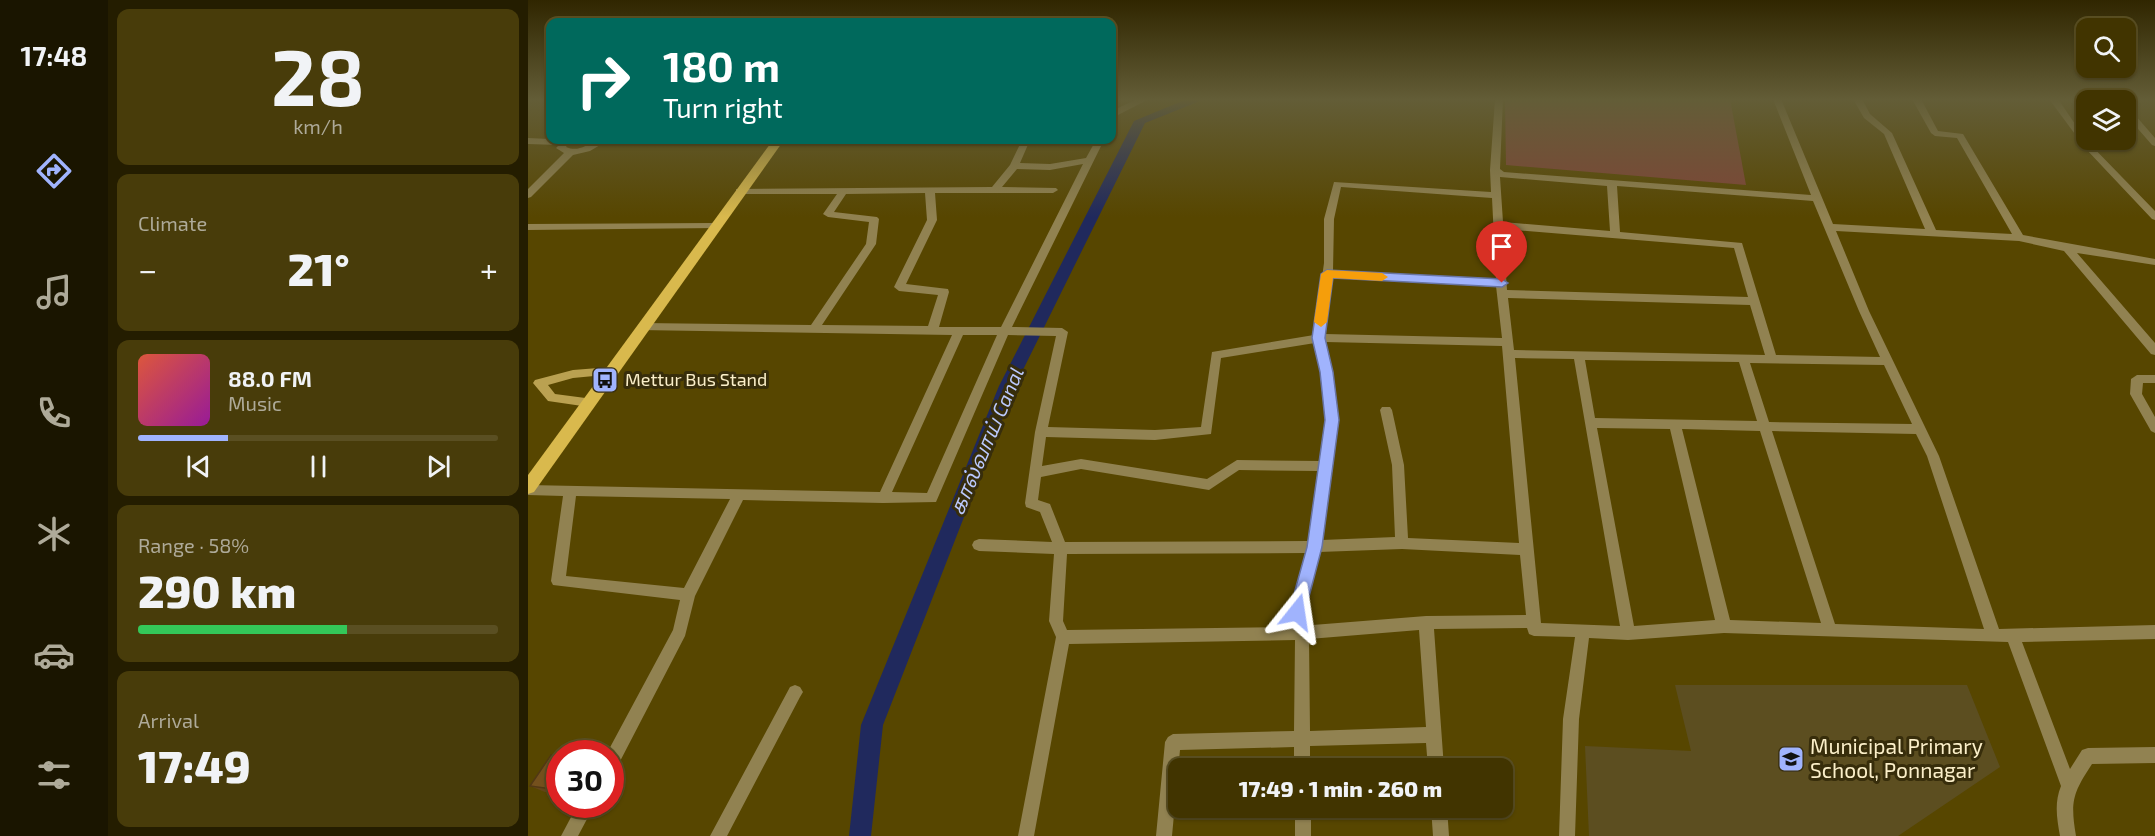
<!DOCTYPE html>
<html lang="en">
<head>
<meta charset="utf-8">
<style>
	body { margin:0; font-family:"Exo 2","Noto Sans Tamil",sans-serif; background:#483c0a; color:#f1f3f6; height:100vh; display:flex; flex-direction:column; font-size:22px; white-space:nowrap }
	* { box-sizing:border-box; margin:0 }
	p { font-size:20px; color:#aeaa99 }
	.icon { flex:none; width:33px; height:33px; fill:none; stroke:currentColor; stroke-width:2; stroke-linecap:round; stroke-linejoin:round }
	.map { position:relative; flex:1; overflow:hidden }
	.sheet { display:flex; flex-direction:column; gap:9px; padding:9px; background:#241d00; width:420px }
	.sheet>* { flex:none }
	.banner { position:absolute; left:18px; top:18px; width:570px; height:126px; border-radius:12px; box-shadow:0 2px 4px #0004,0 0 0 2px #5a4f22; background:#00695c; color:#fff; overflow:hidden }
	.fabs { position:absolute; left:1548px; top:18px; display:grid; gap:12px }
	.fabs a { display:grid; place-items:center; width:60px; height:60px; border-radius:12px; background:#413400; box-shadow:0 2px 4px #0004,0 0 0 2px #5a4f22; font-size:30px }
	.speed { position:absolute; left:18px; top:740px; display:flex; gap:12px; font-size:30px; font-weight:700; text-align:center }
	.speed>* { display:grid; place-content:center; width:78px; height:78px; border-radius:50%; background:#413400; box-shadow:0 2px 4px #0004,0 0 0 2px #5a4f22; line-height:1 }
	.speed .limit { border:9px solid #d22; background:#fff; color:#111 }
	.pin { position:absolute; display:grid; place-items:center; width:51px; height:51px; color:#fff; margin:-62px -26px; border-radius:50% 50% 50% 0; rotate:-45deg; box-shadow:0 0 6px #0007 }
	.pin .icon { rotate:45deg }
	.me { position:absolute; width:66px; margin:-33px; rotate:15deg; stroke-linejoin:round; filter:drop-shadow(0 0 4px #0008) }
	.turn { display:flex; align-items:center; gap:21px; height:126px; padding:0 18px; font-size:27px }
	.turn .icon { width:78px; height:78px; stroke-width:2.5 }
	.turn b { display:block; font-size:42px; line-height:51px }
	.big { font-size:45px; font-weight:800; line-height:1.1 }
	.sheet .tile { flex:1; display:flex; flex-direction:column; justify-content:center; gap:9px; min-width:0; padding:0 21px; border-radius:12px; background:#483c0a }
	.sheet .dial { align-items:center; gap:0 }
	.dial b { font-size:78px; line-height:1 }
	.song { display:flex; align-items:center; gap:18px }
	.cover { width:72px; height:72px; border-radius:9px; background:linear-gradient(135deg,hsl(10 70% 55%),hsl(300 70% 35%)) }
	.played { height:6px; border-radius:3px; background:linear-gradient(90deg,#a0b3fd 25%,#5a4f22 25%) }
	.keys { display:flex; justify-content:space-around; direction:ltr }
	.heat { display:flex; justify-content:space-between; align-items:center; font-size:33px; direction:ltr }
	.charge { height:9px; border-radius:4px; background:linear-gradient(90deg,#34c759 58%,#5a4f22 0) }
	.trip { position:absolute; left:640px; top:758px; width:345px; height:60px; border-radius:12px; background:#413400; box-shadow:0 2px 4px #0004,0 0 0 2px #5a4f22; font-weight:800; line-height:60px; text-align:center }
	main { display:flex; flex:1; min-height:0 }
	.tab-bar { display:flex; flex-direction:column; width:108px; justify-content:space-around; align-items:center; background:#1a1500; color:#aeaa99 }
	.tab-bar .icon { width:42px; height:42px }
	.tab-bar .on { color:#a0b3fd }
	.tab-bar b { font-size:27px; color:#f1f3f6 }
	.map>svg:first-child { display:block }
	.built { fill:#5c4e20 }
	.green { fill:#7f4437 }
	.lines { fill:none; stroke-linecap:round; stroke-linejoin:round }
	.canal { fill:#20295d; fill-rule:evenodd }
	.street { fill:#918251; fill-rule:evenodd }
	.secondary { fill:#baa151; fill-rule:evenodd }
	.primary { fill:#d9b94d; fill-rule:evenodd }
	.wall { fill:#644519 }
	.building { fill:#74501d; stroke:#513814; stroke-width:1.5 }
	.route { fill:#a0b3fd; stroke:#6874a4; stroke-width:1.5 }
	.slow { fill:#f59e0b }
	.labels { text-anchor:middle; stroke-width:6; stroke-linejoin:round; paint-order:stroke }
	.poi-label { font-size:18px; fill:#fbefc9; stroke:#372d0b; text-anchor:start }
	.water-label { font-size:20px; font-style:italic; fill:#bbc9fd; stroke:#372d0b }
	.near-poi-label { font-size:21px; fill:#fbefc9; stroke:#372d0b; text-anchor:start }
</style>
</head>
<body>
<main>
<nav class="tab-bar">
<b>17:48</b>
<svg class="icon on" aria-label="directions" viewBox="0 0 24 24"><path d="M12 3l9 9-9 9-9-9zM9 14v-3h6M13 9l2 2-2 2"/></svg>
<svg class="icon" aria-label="music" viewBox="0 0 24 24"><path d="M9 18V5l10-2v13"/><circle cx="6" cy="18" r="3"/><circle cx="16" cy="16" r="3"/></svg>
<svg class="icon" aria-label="phone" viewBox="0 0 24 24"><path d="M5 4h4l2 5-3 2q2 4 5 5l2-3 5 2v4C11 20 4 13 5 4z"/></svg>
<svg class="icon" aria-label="climate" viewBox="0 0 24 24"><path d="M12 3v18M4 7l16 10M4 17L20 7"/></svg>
<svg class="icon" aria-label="car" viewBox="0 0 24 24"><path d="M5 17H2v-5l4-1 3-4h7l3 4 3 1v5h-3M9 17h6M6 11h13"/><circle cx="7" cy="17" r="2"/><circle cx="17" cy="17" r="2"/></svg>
<svg class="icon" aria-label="filters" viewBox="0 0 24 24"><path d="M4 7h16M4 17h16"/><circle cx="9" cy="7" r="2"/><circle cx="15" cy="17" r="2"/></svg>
</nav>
<section class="sheet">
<div class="tile dial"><b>28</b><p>km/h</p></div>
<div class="tile"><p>Climate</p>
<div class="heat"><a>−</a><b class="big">21°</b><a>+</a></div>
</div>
<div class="tile">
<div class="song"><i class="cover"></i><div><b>88.0 FM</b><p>Music</p></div></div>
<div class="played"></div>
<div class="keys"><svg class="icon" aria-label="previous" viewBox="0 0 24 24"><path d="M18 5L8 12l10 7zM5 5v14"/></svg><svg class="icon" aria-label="pause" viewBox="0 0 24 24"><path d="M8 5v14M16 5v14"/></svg><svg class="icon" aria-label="next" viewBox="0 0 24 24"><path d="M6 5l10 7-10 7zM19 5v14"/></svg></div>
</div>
<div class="tile"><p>Range · 58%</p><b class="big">290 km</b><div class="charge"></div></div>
<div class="tile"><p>Arrival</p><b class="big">17:49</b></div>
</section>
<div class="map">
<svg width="1627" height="836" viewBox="0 0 1627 836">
	<rect width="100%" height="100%" fill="#574600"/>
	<!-- built -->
	<path class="built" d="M 1147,685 L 1439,685 L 1472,767 L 1370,836 L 1061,836 L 1057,746 L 1163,751 Z"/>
	<!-- green -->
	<path class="green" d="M 977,99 L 1202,99 L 1218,185 L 978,165 Z"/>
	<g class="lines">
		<!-- canal -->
		<path class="canal" d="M 659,99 L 677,99 L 617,123 L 487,386 L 355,725 L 343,836 L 321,836 L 333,725 L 471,386 L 606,121 Z"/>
		<!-- street -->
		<path class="street" d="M 609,99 L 621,99 L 590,115 L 587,120 L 584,120 L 584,111 Z
			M 967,99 L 975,99 L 972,169 L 976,172 L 1283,195 L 1245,99 L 1253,99 L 1305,224 L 1397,229 L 1356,134 L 1336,118 L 1325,99 L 1334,99 L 1342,114 L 1364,133 L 1408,230 L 1484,234 L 1429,138 L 1407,136 L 1403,133 L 1384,99 L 1393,99 L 1410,131 L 1435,134 L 1495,235 L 1627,259 L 1627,265 L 1549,253 L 1627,343 L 1627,355 L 1623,354 L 1536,251 L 1491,241 L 1308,231 L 1341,311 L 1411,456 L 1471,629 L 1627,625 L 1627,639 L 1494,642 L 1542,769 L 1554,750 L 1560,748 L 1627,747 L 1627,763 L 1564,764 C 1545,793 1542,801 1548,836 L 1532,836 C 1529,819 1526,803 1533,786 L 1480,642 L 1196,633 L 1100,640 L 1061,638 L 1051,719 L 1047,836 L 1031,836 L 1035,719 L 1047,637 L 1006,636 L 1001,634 L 999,628 L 906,629 L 916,768 L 900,768 L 898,743 L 782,746 L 782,768 L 766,768 L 766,747 L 652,750 L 644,836 L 628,836 L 637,742 L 640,737 L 645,734 L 766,731 L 767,640 L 541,644 L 506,836 L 490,836 L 528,637 L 521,621 L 526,554 L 451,551 L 446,549 L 444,545 L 446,541 L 451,539 L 524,542 L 512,512 L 498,507 L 497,503 L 507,432 L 528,336 L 480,335 L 408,502 L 355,503 L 215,500 L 167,596 L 157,636 L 88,769 L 82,771 L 82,753 L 79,753 L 145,630 L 152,600 L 25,585 L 23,581 L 35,496 L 0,495 L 0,485 L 352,492 L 424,335 L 111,330 L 109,327 L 111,324 L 115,323 L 283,325 L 338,244 L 341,222 L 300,217 L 295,214 L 309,194 L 211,194 L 208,193 L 208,189 L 464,187 L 482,165 L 494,140 L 502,140 L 492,163 L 522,164 L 558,158 L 568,140 L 576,140 L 484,327 L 534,328 L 540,332 L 520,427 L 627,430 L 673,427 L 684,352 L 786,335 L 796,263 L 796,219 L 806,182 L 963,192 L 962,170 ZM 555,164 L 473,327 L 411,327 L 421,292 L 420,289 L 378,284 L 409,220 L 407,193 L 525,193 L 530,190 L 528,188 L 474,187 L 489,169 L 522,170 ZM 972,177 L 1079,186 L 1082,231 L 975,222 ZM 1089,186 L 1285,201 L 1331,311 L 1352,357 L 1248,355 L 1214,243 L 1092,232 ZM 813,187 L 964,198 L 968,279 L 805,271 L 806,219 ZM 397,193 L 399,220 L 366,287 L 371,291 L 410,295 L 400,326 L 294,325 L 348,244 L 351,219 L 349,217 L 306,212 L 318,194 ZM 975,229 L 1206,248 L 1220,297 L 979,290 ZM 804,278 L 968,286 L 974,338 L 797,334 ZM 980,298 L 1222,305 L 1237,355 L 986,350 ZM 435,335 L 469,335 L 399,493 L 364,492 ZM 798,342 L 974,346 L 991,543 L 880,538 L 876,465 L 864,410 L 862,407 L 854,407 L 852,410 L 864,465 L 867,537 L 794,540 L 810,420 L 805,372 ZM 787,343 L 793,372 L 798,420 L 792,461 L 709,460 L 679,479 L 553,459 L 514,466 L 518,437 L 627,440 L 683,434 L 693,358 ZM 987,358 L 1046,359 L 1092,626 L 1013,623 ZM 1057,360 L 1211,362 L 1229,421 L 1067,418 ZM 1222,363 L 1356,365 L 1384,424 L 1241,422 ZM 1069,428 L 1142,429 L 1187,620 L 1106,626 ZM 1154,429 L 1232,431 L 1293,623 L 1202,620 ZM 1244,431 L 1388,434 L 1399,456 L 1456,629 L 1307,624 ZM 553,469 L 681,490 L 711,470 L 790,471 L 780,541 L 537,542 L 522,504 L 510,500 L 513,477 ZM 48,496 L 202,499 L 156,588 L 38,576 ZM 874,549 L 992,555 L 998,615 L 898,616 L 772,626 L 791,552 ZM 778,553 L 758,627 L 539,630 L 535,621 L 539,554 ZM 891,630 L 898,727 L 782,731 L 781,639 Z
			M 1521,99 L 1530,99 L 1558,140 L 1627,211 L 1627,220 L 1624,219 L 1558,149 Z
			M 1584,99 L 1593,99 L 1593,100 L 1585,100 Z
			M 1598,107 L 1601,108 L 1627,138 L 1627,146 L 1624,145 L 1598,115 Z
			M 0,138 L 43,140 L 38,147 C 49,152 59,146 67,140 L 247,140 L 251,143 L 247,146 L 72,145 L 62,151 L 45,155 L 3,197 L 0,198 L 0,189 L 36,153 L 28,148 L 31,145 L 0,144 Z
			M 186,223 L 189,224 L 189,228 L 0,230 L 0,224 Z
			M 1609,375 L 1627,375 L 1627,383 L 1615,383 L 1614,394 L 1627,417 L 1627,433 L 1623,431 L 1602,394 L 1603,379 Z
			M 267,685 L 272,687 L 275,692 L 272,697 L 199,836 L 182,836 L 262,687 Z
			M 50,804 L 67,804 L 50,836 L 33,836 Z
			M 767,807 L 783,807 L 783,836 L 767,836 Z
			M 903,807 L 919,807 L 921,836 L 905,836 Z"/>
		<!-- secondary -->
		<path class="secondary" d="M 83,367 L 87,368 L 89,371 L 87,374 L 45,378 L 20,385 L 27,394 L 65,399 L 67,402 L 61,407 L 20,401 L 5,383 L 7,380 L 45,370 Z"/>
		<!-- primary -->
		<path class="primary" d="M 245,140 L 256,140 L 6,492 L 0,494 L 0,475 Z"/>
	</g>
	<!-- wall -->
	<path class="wall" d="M 32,757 L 32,794 L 17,792 L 2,786 Z"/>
	<!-- building -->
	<path class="building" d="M 23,755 L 32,757 L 31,790 L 2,786 Z"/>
	<!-- sky -->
	<linearGradient id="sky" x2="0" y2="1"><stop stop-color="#302600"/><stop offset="0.46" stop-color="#635d37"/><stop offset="1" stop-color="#635d37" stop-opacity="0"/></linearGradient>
	<rect width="1627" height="217" fill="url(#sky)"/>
	<!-- route -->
	<path class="route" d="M 799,270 L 974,279 L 980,283 L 974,287 L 805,278 L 797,338 L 805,372 L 811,420 L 794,547 L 777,612 L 775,617 L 769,619 L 763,617 L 761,612 L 779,547 L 797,420 L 792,372 L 784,338 L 793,274 Z"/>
	<!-- slow -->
	<path class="slow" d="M 799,270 L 854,273 L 860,277 L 854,281 L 805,278 L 799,322 L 793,327 L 786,322 L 793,274 Z"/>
	<!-- icons -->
	<defs>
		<g id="bus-square" transform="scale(1.35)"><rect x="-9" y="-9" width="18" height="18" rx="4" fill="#a0b3fd" stroke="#372d0b"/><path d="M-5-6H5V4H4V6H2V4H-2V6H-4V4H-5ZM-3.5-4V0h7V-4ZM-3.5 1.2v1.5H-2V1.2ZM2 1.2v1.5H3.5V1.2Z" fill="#111"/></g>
		<g id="school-square" transform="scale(1.35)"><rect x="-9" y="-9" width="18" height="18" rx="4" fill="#a0b3fd" stroke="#372d0b"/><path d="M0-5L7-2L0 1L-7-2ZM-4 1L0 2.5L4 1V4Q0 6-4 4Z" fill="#111"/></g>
	</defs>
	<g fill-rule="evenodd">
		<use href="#bus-square" x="77" y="380"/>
		<use href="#school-square" x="1263" y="759"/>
	</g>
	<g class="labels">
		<!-- poi labels -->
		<g class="poi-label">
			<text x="97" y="386">Mettur Bus Stand</text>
		</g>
		<!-- water labels -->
		<g class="water-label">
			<text transform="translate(459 441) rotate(-67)" y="7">கால்வாய் Canal</text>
		</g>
		<!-- near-poi labels -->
		<g class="near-poi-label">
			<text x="1282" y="754">Municipal Primary<tspan x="1282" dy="24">School, Ponnagar</tspan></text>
		</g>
	</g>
</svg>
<div class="fabs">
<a><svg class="icon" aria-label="search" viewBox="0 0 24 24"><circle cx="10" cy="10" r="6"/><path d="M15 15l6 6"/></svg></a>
<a><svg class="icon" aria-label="layers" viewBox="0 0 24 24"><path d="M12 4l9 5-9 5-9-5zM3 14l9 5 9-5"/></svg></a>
</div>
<div class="speed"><div class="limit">30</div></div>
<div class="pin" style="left:974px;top:283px;background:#d93025"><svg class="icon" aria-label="arrive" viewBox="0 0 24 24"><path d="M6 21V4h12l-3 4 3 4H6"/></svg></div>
<svg class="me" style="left:769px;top:612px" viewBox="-20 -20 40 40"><path d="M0-17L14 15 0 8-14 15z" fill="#a0b3fd" stroke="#fff" stroke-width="4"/></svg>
<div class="trip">17:49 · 1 min · 260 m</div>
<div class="banner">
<div class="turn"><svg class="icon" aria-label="right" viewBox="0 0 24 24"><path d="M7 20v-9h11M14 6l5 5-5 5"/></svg><div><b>180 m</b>Turn right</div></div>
</div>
</div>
</main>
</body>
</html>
